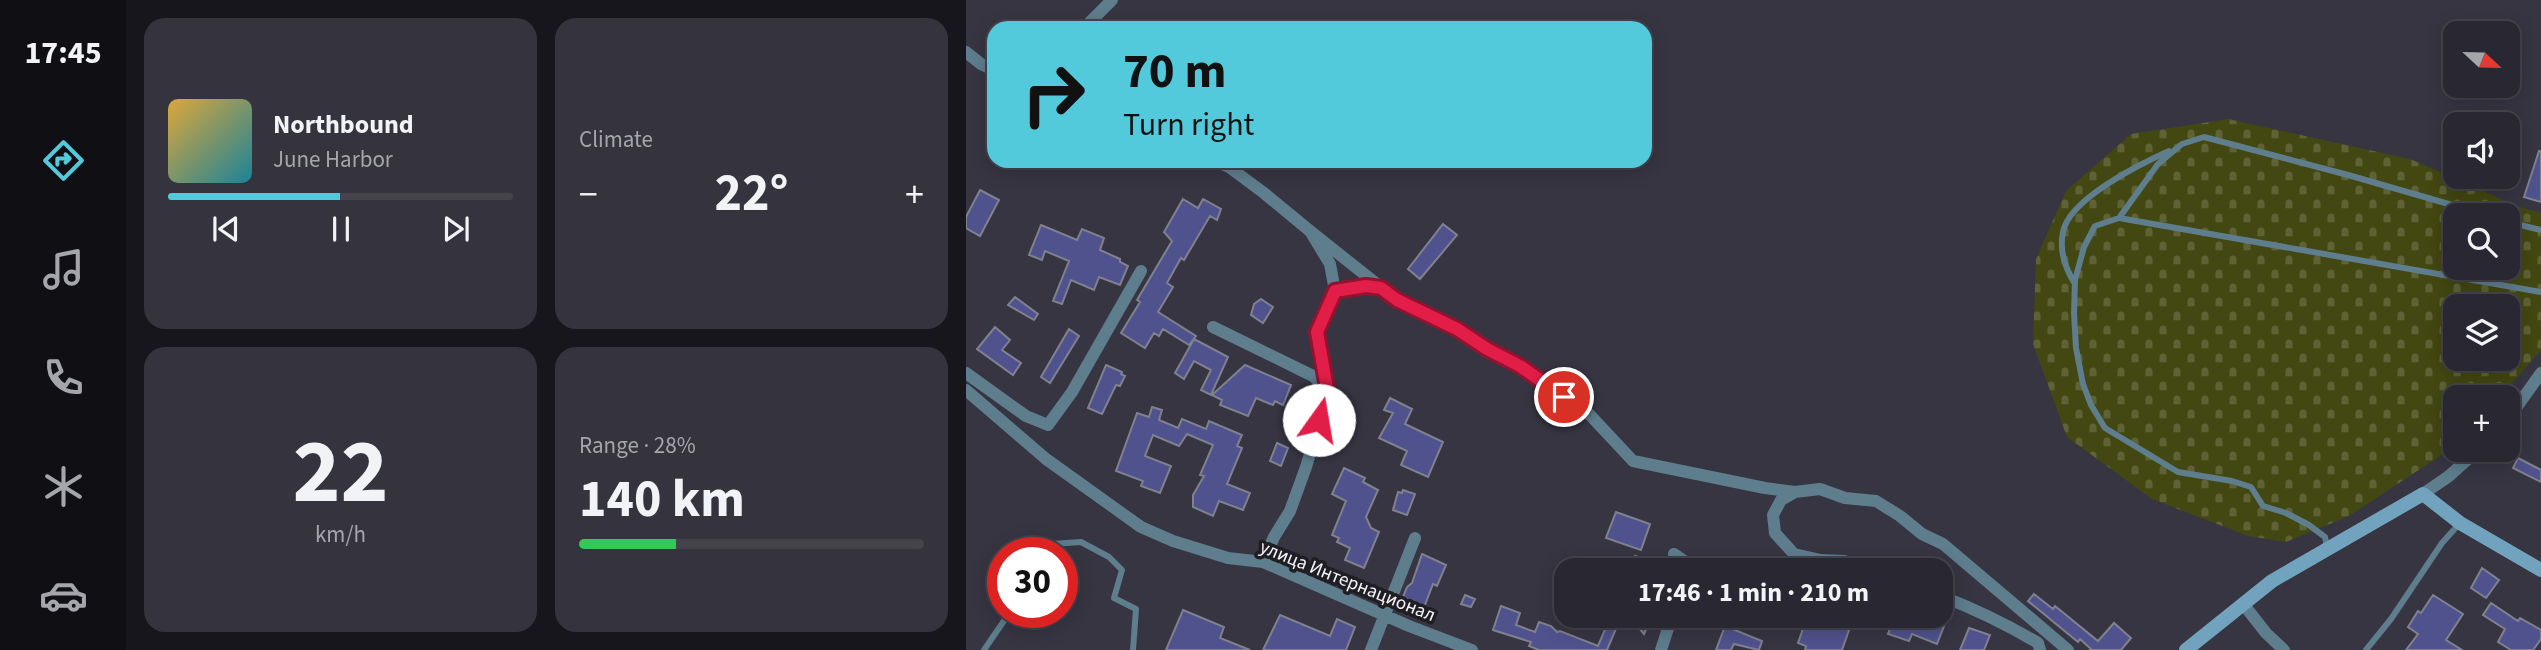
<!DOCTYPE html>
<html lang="en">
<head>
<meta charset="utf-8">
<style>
	body { margin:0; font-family:"Source Sans 3",sans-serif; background:#35343e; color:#f1f3f6; height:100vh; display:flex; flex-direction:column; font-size:26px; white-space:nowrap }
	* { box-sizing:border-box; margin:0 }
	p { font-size:23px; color:#a5a6ac }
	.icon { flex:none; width:38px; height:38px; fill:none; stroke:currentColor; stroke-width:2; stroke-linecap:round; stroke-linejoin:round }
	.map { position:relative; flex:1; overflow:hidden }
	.panel { display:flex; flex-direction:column; gap:18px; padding:18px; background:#17161c; width:840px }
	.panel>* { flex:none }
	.banner { position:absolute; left:21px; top:21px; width:665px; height:147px; border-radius:21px; box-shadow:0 4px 18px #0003,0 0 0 2px #45444d; background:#53cadc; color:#111; overflow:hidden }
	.needle { width:46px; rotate:112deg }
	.controls { position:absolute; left:1477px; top:21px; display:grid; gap:14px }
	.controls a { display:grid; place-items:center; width:77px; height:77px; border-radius:14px; background:#292832; box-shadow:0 4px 18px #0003,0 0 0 2px #45444d; font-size:35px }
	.speed { position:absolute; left:21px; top:537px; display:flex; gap:14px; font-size:35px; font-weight:700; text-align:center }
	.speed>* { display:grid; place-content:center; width:91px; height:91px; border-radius:50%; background:#292832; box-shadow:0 4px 18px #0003,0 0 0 2px #45444d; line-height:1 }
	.speed .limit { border:10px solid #d22; background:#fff; color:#111 }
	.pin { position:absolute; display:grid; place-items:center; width:60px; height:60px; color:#fff; margin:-30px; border:4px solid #fff; border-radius:50%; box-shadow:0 2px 7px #0007 }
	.me { position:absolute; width:77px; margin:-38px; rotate:13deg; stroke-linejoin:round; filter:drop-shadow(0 0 5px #0008) }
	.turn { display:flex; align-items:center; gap:24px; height:147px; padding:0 21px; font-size:32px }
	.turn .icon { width:91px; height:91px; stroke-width:2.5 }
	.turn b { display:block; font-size:49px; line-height:60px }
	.big { font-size:52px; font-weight:700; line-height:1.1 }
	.panel .tile { flex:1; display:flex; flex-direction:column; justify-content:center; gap:10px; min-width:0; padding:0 24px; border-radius:21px; background:#35343e }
	.panel .dial { align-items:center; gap:0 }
	.dial b { font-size:91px; line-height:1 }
	.song { display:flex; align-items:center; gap:21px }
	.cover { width:84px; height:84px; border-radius:10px; background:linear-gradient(135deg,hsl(40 70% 55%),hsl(190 70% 35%)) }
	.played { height:7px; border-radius:4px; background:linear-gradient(90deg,#53cadc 50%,#45444d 50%) }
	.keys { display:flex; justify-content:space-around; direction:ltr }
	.heat { display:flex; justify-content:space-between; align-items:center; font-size:38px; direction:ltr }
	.charge { height:10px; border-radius:5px; background:linear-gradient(90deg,#34c759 28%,#45444d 0) }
	.panel .tiles { flex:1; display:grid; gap:18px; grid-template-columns:repeat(2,1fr) }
	.trip { position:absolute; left:588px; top:558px; width:399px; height:70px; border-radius:21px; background:#292832; box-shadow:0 4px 18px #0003,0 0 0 2px #45444d; font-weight:700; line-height:70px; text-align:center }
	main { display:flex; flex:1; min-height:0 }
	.menu { display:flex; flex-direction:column; width:126px; justify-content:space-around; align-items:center; background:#101014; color:#a5a6ac }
	.menu .icon { width:49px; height:49px }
	.menu .current { color:#53cadc }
	.menu b { font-size:32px; color:#f1f3f6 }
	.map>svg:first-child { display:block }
	.cemetery { fill:url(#cemetery-stones); fill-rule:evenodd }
	.building { fill:#50528e; stroke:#7f818f; stroke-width:2 }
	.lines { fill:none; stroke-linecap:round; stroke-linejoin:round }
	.lane { stroke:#5e7d8d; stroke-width:6 }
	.street { stroke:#5e7d8d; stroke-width:12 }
	.secondary { stroke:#72a3be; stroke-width:14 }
	.route-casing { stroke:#92132f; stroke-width:18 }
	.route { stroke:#e11d48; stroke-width:12 }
	.labels { text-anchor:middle; stroke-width:7; stroke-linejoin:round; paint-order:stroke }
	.street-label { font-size:19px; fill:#f4f3fb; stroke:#1e1e23 }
</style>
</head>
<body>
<main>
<nav class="menu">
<b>17:45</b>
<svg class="icon current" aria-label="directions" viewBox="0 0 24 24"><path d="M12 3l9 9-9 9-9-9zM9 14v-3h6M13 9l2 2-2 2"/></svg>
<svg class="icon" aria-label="music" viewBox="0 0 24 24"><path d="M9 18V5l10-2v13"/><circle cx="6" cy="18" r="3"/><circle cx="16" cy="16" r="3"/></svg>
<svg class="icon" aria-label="phone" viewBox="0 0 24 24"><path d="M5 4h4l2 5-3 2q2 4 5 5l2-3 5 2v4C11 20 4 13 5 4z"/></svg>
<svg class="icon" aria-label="climate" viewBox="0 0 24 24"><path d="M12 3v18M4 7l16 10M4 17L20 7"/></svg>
<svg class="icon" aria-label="car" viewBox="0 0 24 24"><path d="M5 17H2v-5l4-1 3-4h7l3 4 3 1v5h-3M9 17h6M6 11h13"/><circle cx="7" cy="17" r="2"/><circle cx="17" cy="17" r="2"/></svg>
</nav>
<section class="panel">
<div class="tiles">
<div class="tile">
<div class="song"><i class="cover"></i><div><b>Northbound</b><p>June Harbor</p></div></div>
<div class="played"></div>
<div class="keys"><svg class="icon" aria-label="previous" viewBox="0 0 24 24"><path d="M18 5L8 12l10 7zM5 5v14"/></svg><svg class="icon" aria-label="pause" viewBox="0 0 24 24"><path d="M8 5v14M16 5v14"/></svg><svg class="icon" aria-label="next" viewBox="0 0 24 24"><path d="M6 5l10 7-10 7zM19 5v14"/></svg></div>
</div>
<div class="tile"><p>Climate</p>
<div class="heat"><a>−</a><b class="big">22°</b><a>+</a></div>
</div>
<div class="tile dial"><b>22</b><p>km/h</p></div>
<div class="tile"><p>Range · 28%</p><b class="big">140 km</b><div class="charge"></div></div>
</div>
</section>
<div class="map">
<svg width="1575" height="650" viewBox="0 0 1575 650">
	<defs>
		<pattern id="cemetery-stones" width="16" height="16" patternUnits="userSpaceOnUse" patternTransform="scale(1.75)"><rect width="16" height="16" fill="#434711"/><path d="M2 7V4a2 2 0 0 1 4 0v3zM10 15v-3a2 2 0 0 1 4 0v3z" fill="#5f6235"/></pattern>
	</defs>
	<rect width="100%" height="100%" fill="#373542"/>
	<!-- cemetery -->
	<path class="cemetery" d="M 1262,119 L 1444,159 L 1551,206 L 1575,213 L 1575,350 L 1534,397 L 1489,397 L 1489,446 L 1383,516 L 1320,542 L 1282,536 L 1186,499 L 1101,437 L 1067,344 L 1070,259 L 1100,191 L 1165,134 ZM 1489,215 L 1542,215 L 1542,268 L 1489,268 ZM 1489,306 L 1542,306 L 1542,359 L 1489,359 Z"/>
	<!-- building -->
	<path class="building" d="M 1573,151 L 1575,151 L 1575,202 L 1558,197 Z
		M 14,190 L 33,200 L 14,236 L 0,228 L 0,217 Z
		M 217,199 L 232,208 L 237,199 L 255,209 L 251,220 L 244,216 L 218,260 L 215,258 L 211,265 L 201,283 L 207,287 L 192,312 L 230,336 L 223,345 L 197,329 L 193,336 L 188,333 L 179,348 L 155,333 L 174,302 L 171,300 L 206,241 L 198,232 Z
		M 477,224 L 491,235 L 454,279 L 442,269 Z
		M 75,225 L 111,240 L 116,229 L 138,238 L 134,250 L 154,259 L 154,262 L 162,266 L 154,285 L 133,277 L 128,290 L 105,280 L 96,304 L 87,301 L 103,261 L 79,251 L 76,260 L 63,255 Z
		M 49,297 L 72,314 L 68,320 L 42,305 Z
		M 295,299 L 307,307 L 297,323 L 285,315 L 288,304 Z
		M 29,327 L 44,340 L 36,350 L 55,363 L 47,375 L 11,349 Z
		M 103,329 L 113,336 L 84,383 L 75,377 Z
		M 228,339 L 262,357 L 245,395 L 235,390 L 245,370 L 228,361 L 218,379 L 209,373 Z
		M 140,365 L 156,372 L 155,374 L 159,376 L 154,386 L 150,385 L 136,414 L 122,408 Z
		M 279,365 L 325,385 L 317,405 L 309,401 L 307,405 L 290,398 L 282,416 L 254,405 L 256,400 L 246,395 Z
		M 424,398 L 446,409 L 439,424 L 477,442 L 462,477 L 435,465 L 441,451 L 413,438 L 427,413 L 418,410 Z
		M 186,407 L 196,410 L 193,420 L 212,428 L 216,419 L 240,429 L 243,421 L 276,435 L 271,446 L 276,448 L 261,484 L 284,493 L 277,510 L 253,501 L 247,516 L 227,507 L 227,495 L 238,476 L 234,475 L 247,445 L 221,434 L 213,446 L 187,435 L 179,456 L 205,466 L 194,493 L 175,486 L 177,481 L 150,471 L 171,413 L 183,417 Z
		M 311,443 L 322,448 L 315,466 L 304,461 Z
		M 1552,458 L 1575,470 L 1575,482 L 1547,468 Z
		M 378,468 L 399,478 L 397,482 L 412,490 L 400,517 L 405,528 L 413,532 L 398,568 L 379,560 L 384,548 L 371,542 L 373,538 L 366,535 L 380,501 L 366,494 Z
		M 437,490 L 449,494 L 441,515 L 427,510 L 432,492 L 436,493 Z
		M 650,512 L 684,524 L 675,550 L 640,538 Z
		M 456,554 L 480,565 L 471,586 L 467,584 L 457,610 L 435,602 L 441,587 L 446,583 Z
		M 669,556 L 678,559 L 675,570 L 663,570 Z
		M 1516,568 L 1533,580 L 1520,598 L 1505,588 Z
		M 1068,594 L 1087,609 L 1089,606 L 1132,641 L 1148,623 L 1165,638 L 1155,650 L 1124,650 L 1125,649 L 1114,639 L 1112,642 L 1062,601 Z
		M 499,595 L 509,599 L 505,607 L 495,604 Z
		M 1467,595 L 1497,614 L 1480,640 L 1496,650 L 1440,650 L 1452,634 L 1442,627 L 1452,611 L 1455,613 Z
		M 1525,603 L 1552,621 L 1554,618 L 1575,630 L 1575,639 L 1567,650 L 1545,650 L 1532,642 L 1539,629 L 1517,615 Z
		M 535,606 L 554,613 L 550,625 L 569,632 L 573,622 L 585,626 L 591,632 L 594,631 L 632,646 L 643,620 L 652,624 L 641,650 L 573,650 L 563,646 L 565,642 L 527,630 Z
		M 217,610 L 258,627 L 254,638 L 284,650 L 200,650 Z
		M 314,615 L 364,636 L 371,619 L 389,627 L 380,650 L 297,650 Z
		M 663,616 L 686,616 L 678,634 Z
		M 847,616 L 888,616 L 876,650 L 839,650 L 840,646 L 832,643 L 838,626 L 845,622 Z
		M 929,616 L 966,616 L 980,621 L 971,644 L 946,634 L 943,641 L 922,634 Z
		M 759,626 L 796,641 L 793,650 L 768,644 L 765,650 L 750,650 Z
		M 1003,628 L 1024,635 L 1018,650 L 994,650 Z"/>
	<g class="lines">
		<!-- lane -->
		<path class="lane" d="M 1153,218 L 1192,164 L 1216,144 L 1238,137 L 1382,175 L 1521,215
			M 1542,222 L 1575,230
			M 1109,284 C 1099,268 1093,251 1097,232 C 1103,199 1174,164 1203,151
			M 1361,547 L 1359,537 L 1343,525 L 1320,513 L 1297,506 L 1285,487 L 1266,481 L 1212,472 L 1139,428 L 1125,405 L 1117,384 L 1110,348 L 1108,313 L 1109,280 L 1118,247 L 1129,226 L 1153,218 L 1575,292
			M 80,553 L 86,544 L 115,542 L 143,557 L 156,570 L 148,598 L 170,609 L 167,650
			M 18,650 L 44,612
			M 1400,650 L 1425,619 L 1476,543 L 1494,523"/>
		<!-- street -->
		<path class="street" d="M 118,28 L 146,0
			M 0,52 L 15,64 L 28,70
			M 249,161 L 263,167 L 298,193 L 344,231 L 364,264 L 369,291 L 351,333 L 362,394 L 340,467 L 324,511 L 308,537 L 297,562
			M 344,231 L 431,300 L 491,329 L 521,349 L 554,366 L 624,415 L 667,461 L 799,488 L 829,492 L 854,489 L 879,498 L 910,501 L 934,516 L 956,534 L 977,544 L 1102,650
			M 369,291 L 400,286 L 414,288
			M 247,327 L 347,376 L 361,390
			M 0,373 L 60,416 L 82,425 L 106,392 L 175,271
			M 0,390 L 80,459 L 175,527 L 207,541 L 262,558 L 297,562 L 443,626 L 506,650
			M 1542,419 L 1575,373
			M 829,492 L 815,500 L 807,515 L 809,533 L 828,554 L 855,560
			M 1457,494 L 1483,476 L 1512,450
			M 708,554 L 718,561 L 716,570
			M 851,570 L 855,560 L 878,561 L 904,570
			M 975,596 C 1009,609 1040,624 1072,643 L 1074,650
			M 1278,605 L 1300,633 L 1318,650
			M 838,617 L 838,616
			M 405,650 L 449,538
			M 695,650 L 706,616"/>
		<!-- secondary -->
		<path class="secondary" d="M 1220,650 L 1306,581 L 1457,494 L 1494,523 L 1575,570"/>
	</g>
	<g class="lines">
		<!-- route casing -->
		<g class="route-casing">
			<path id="route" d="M 353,420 L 362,394 L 351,332 L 369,291 L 400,286 L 415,288 L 431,300 L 491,329 L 521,349 L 554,366 L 598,397"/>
		</g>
		<!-- route -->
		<use href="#route" class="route"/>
	</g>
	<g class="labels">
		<!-- street labels -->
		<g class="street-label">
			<text transform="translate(382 580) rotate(22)" y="7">улица Интернационал</text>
		</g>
	</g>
</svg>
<div class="controls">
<a><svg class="needle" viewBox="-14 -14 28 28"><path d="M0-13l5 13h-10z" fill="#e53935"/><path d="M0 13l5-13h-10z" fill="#a5a6ac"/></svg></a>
<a><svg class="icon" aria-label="sound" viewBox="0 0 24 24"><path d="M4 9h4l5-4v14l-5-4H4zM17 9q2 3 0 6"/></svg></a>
<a><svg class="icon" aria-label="search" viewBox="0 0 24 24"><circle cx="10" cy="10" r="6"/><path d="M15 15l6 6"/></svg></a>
<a><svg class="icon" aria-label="layers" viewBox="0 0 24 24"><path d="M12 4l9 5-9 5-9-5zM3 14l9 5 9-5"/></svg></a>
<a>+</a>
</div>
<div class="speed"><div class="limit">30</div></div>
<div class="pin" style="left:598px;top:397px;background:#d93025"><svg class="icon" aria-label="arrive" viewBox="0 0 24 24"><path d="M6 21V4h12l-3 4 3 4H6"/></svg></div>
<svg class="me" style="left:353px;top:420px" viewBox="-20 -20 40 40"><circle r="19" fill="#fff"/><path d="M0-13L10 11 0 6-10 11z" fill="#e11d48"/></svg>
<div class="trip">17:46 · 1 min · 210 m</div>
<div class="banner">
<div class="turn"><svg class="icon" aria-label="right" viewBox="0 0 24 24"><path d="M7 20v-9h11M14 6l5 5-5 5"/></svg><div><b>70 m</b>Turn right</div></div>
</div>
</div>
</main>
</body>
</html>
